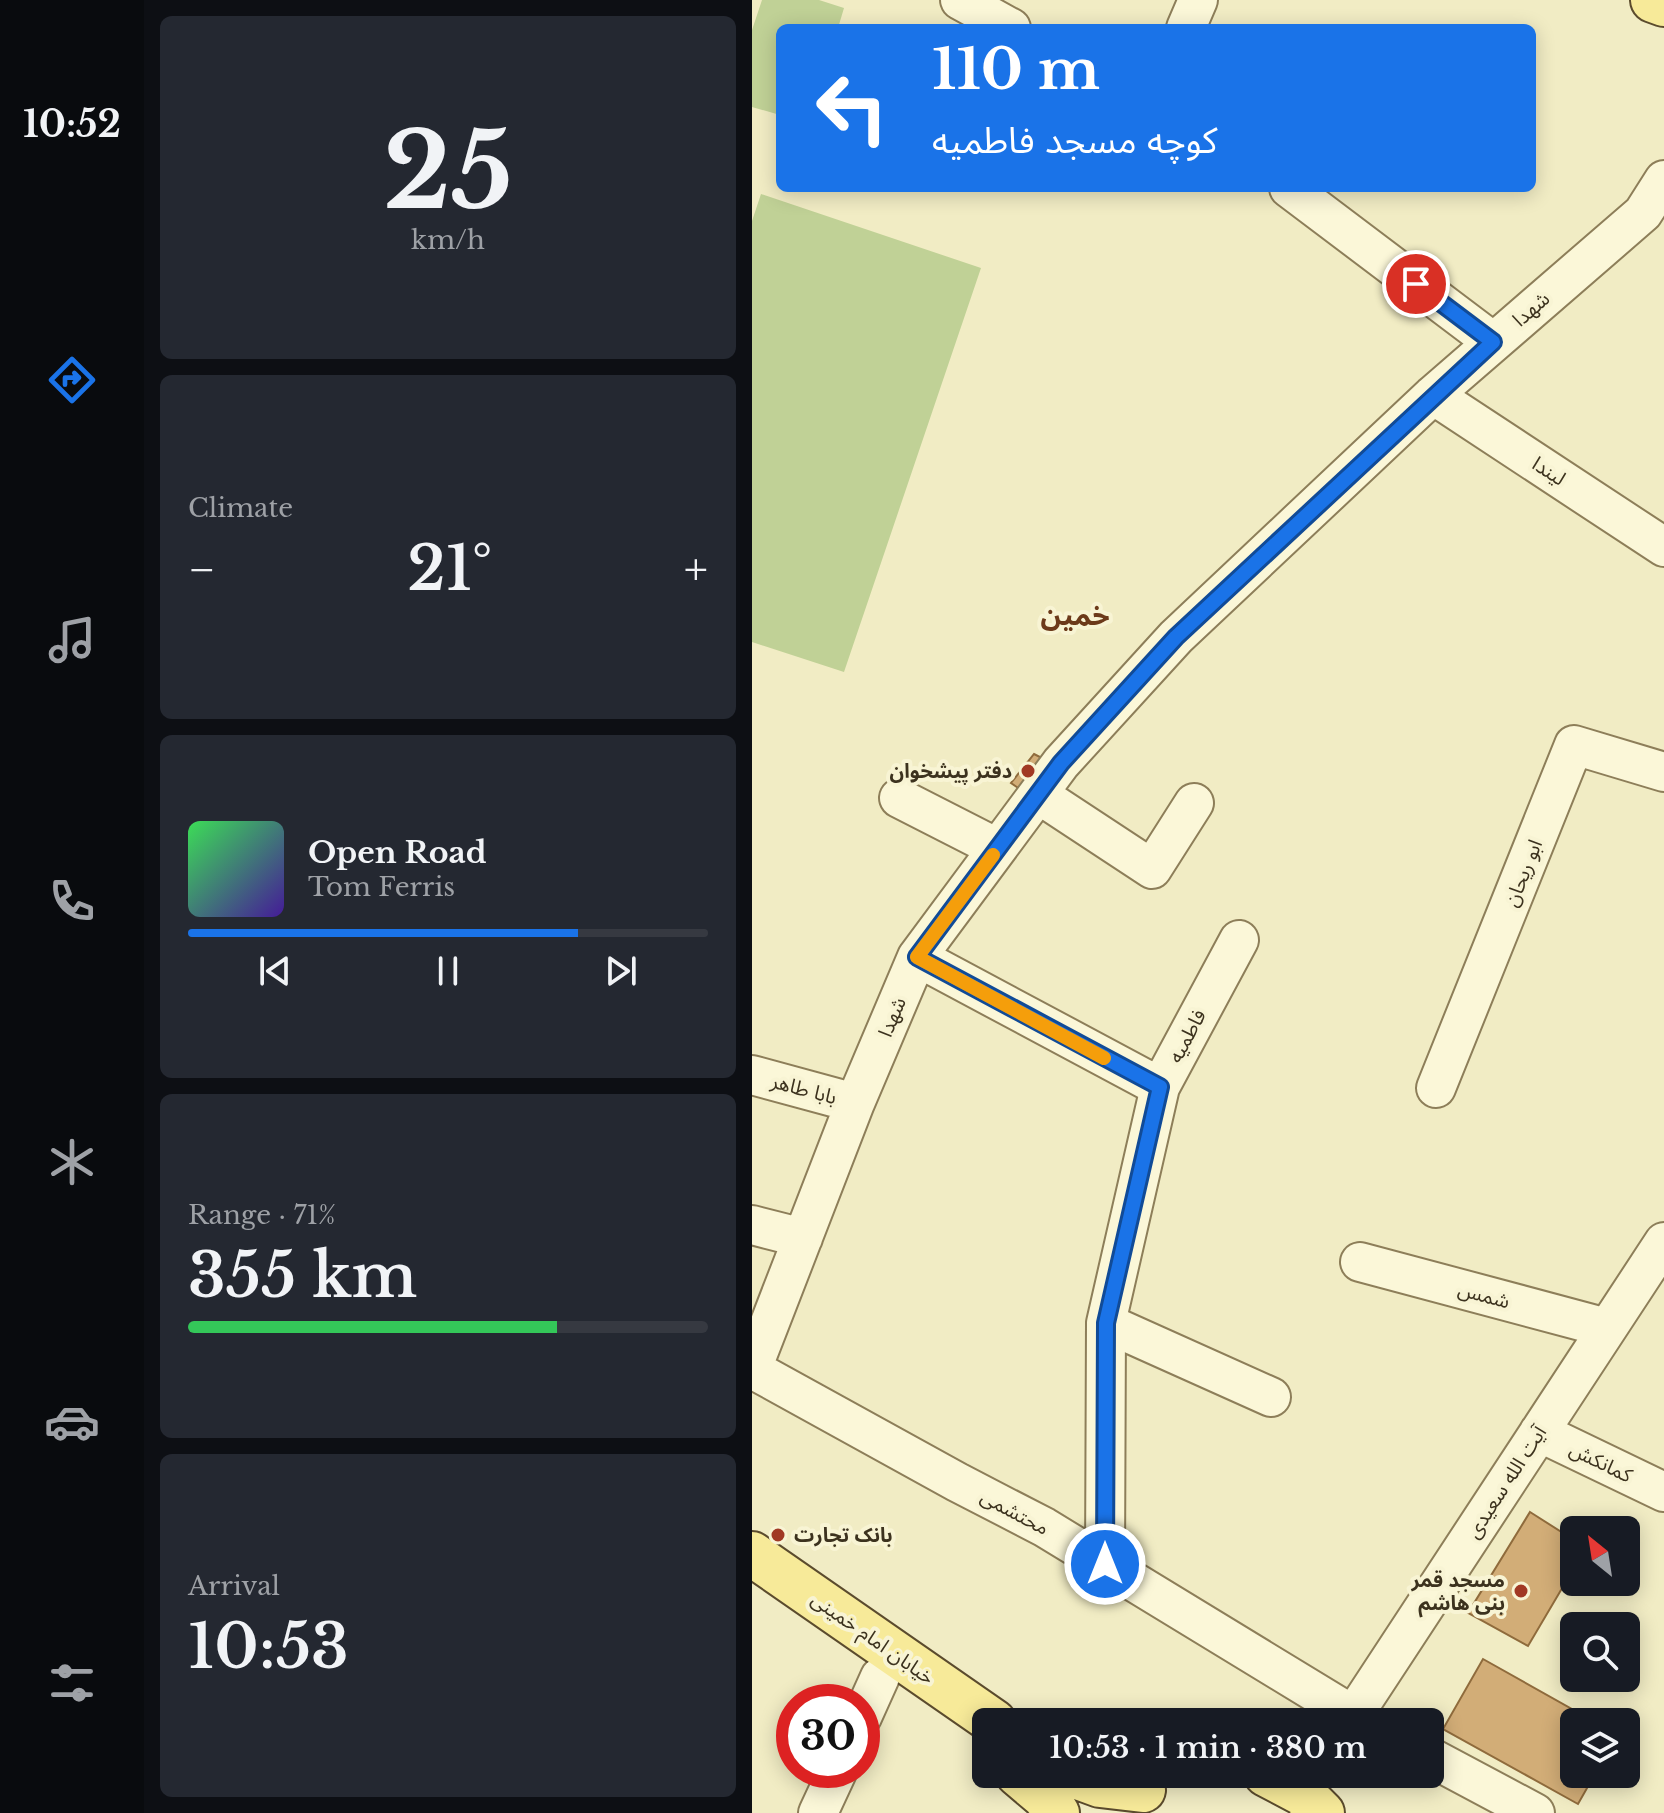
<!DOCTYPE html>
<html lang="en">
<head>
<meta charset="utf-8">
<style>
	body { margin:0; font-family:"Libre Baskerville","Noto Sans Arabic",serif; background:#242831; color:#f1f3f6; height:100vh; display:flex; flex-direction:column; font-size:30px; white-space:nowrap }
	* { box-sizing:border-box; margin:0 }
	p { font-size:26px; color:#9ea1a6 }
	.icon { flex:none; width:44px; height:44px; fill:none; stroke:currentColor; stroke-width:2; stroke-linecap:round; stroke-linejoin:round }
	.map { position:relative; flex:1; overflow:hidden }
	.drawer { display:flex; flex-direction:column; gap:16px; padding:16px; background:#0d0f14; width:608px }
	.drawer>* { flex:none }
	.top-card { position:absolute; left:24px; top:24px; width:760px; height:168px; border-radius:12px; box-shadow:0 4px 20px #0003; background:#1a73e8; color:#fff; overflow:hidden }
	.needle { width:52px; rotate:330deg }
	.tools { position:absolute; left:808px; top:1516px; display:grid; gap:16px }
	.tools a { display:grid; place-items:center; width:80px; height:80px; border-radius:12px; background:#171b24; box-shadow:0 4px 20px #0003; font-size:40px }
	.speed { position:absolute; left:24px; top:1684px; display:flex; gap:16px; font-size:40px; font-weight:700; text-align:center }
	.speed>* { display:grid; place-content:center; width:104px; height:104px; border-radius:50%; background:#171b24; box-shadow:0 4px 20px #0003; line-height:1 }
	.speed .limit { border:12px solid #d22; background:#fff; color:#111 }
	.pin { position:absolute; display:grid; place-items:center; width:68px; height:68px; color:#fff; margin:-34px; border:4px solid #fff; border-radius:50%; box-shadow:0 2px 8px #0007 }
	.me { position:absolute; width:88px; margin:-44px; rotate:0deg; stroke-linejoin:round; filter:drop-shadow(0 0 6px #0008) }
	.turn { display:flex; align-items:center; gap:28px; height:168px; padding:0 24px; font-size:36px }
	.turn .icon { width:104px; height:104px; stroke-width:2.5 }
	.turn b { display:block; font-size:56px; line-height:68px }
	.big { font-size:60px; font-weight:600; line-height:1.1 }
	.drawer .widget { flex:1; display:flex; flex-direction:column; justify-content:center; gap:12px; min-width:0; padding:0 28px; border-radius:12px; background:#242831 }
	.drawer .dial { align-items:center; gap:0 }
	.dial b { font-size:104px; line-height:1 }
	.song { display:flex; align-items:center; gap:24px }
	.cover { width:96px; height:96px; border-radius:12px; background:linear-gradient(135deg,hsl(130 70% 55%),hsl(260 70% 35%)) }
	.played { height:8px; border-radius:4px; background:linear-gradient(90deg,#1a73e8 75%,#363941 75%) }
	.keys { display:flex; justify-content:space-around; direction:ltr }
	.heat { display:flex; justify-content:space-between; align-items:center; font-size:44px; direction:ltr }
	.charge { height:12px; border-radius:6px; background:linear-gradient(90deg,#34c759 71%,#363941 0) }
	.trip { position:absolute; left:220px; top:1708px; width:472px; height:80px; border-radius:12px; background:#171b24; box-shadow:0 4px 20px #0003; font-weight:600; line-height:80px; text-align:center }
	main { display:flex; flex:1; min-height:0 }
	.tabs { display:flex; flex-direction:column; width:144px; justify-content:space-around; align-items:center; background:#090b0e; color:#9ea1a6 }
	.tabs .icon { width:56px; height:56px }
	.tabs .active { color:#1a73e8 }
	.tabs b { font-size:36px; color:#f1f3f6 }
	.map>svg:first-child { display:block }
	.green { fill:#c0d196 }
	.building { fill:#d2ad77; stroke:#8f6b3c; stroke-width:2 }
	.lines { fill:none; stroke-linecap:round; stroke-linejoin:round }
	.minor-casing { stroke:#8d7e59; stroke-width:42 }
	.major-casing { stroke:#5b4b2d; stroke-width:48 }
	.minor { stroke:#fbf7d8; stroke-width:38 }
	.major { stroke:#f7ea99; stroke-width:44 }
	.route-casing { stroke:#114b97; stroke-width:20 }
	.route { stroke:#1a73e8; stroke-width:14 }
	.slow { stroke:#f59e0b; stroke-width:14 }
	.poi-dot { fill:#a13924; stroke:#f8f4d4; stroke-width:3 }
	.labels { text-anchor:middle; stroke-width:8; stroke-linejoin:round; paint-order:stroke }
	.street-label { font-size:20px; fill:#3c321e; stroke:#f8f4d4 }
	.poi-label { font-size:20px; font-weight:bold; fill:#3c321e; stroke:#f8f4d4; text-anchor:end }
	.district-label { font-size:28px; font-weight:bold; fill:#6c3a1a; stroke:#f8f4d4 }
</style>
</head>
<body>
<main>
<nav class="tabs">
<b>10:52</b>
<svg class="icon active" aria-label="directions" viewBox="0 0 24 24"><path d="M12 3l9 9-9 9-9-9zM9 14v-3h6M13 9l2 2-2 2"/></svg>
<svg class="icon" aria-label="music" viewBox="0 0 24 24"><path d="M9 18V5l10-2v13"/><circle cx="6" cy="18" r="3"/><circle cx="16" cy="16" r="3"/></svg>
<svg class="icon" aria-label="phone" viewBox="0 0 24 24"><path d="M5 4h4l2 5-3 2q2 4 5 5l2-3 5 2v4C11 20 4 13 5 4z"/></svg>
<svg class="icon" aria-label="climate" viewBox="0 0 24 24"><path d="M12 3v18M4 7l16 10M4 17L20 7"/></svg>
<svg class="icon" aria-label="car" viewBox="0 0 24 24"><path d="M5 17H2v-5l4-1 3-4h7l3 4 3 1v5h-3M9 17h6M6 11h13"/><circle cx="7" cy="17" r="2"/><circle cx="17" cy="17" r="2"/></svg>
<svg class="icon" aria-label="filters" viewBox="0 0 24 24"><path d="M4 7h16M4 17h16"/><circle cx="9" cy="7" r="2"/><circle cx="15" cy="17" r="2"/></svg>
</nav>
<section class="drawer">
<div class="widget dial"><b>25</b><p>km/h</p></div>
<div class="widget"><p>Climate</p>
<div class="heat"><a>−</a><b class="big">21°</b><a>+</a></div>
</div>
<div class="widget">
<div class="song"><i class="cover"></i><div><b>Open Road</b><p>Tom Ferris</p></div></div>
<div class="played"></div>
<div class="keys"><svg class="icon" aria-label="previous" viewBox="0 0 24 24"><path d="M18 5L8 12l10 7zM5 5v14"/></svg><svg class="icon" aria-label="pause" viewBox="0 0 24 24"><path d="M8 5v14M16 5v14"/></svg><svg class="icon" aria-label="next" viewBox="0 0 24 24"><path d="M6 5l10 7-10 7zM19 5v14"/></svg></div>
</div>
<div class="widget"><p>Range · 71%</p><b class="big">355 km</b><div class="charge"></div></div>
<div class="widget"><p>Arrival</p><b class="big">10:53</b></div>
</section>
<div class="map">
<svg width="912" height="1813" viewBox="0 0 912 1813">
	<rect width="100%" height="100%" fill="#f1ecc4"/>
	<!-- green -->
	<path class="green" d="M 10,0 L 67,0 L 92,8 L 86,28 L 28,28 L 28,115 L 0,107 L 0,30 Z
		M 9,194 L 229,268 L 92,672 L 0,642 L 0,221 Z"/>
	<!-- building -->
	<path class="building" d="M 282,754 L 292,759 L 269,790 L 259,783 Z
		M 778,1512 L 822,1540 L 822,1568 L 776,1646 L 716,1613 Z
		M 731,1659 L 843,1722 L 822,1722 L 822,1774 L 843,1774 L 826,1804 L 691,1729 Z"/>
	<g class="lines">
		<!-- minor casing -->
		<g class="minor-casing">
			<path id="minor" d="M 208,0 L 259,28
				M 434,28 L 446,0
				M 537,188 L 741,342
				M 681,395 L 912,547
				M 286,794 L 400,869 L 442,803
				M 147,798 L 245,848
				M 165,957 L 408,1087
				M 0,1075 L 103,1103
				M 684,1088 L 822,745 L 912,772
				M 0,1225 L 51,1238
				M 608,1262 L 855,1328
				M 354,1323 L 519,1397
				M 0,1369 L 103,1103 L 165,957 L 309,763 L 424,637 L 681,395 L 891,213 L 912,180
				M 0,1369 L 205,1482 L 292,1527 L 612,1722
				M 787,1432 L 912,1492
				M 353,1564 L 354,1323 L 408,1087 L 487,940
				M 110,1717 L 128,1677
				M 597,1722 L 912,1242
				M 678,1757 L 783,1813
				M 66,1813 L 86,1770"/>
		</g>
		<!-- major casing -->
		<g class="major-casing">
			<path id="major" d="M 901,0 L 912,4
				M 0,1554 L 242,1722
				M 266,1774 L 292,1796 L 305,1813
				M 318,1774 L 348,1785 L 391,1790
				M 514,1774 L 550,1793 L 570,1813"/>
		</g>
		<!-- minor -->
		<use href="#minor" class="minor"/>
		<!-- major -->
		<use href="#major" class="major"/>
	</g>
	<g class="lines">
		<!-- route casing -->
		<g class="route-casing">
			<path id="route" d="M 353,1564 L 354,1323 L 408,1087 L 165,957 L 309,763 L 424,637 L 741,342 L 664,284"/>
		</g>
		<!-- route -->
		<use href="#route" class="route"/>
		<!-- slow -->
		<path class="slow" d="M 241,855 L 165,957 L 352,1058"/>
	</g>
	<!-- markers -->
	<g class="poi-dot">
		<circle cx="276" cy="771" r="8"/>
		<circle cx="26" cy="1535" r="8"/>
		<circle cx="769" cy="1591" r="8"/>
	</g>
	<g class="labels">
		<!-- street labels -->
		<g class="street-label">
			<text transform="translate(779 309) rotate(-41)" y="7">شهدا</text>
			<text transform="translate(797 471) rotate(33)" y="7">لیندا</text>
			<text transform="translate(771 873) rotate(-68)" y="7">ابو ریحان</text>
			<text transform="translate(140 1017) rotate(-67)" y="7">شهدا</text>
			<text transform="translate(435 1036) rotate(-62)" y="7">فاطمیه</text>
			<text transform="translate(52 1089) rotate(15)" y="7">بابا طاهر</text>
			<text transform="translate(732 1295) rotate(15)" y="7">شمس</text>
			<text transform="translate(849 1462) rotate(26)" y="7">کمانکش</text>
			<text transform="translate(754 1482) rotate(-57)" y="7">آیت الله سعیدی</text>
			<text transform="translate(263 1512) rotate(28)" y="7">محتشمی</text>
			<text transform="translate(121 1638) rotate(35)" y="7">خیابان امام خمینی</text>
		</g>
		<!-- poi labels -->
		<g class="poi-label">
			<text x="260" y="778">دفتر پیشخوان</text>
			<text x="42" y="1542" text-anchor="start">بانک تجارت</text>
			<text x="753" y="1587">مسجد قمر<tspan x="753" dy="23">بنی هاشم</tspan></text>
		</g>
		<!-- district labels -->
		<g class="district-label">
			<text x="323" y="625">خمین</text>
		</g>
	</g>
</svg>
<div class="tools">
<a><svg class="needle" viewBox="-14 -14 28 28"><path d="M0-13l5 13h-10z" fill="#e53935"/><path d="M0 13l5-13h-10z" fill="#9ea1a6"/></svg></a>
<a><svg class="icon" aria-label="search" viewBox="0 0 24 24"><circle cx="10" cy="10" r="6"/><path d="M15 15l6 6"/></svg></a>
<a><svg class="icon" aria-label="layers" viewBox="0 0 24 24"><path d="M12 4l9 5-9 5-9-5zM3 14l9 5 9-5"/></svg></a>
</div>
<div class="speed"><div class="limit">30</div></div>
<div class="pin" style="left:664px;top:284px;background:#d93025"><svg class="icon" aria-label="arrive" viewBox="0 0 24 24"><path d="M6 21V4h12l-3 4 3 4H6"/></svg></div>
<svg class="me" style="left:353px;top:1564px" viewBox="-20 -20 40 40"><circle r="17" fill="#1a73e8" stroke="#fff" stroke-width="3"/><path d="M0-11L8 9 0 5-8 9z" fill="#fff"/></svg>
<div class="trip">10:53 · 1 min · 380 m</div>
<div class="top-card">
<div class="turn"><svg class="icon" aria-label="left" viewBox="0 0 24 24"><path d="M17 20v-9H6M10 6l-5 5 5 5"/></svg><div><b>110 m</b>کوچه مسجد فاطمیه</div></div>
</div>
</div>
</main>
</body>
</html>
